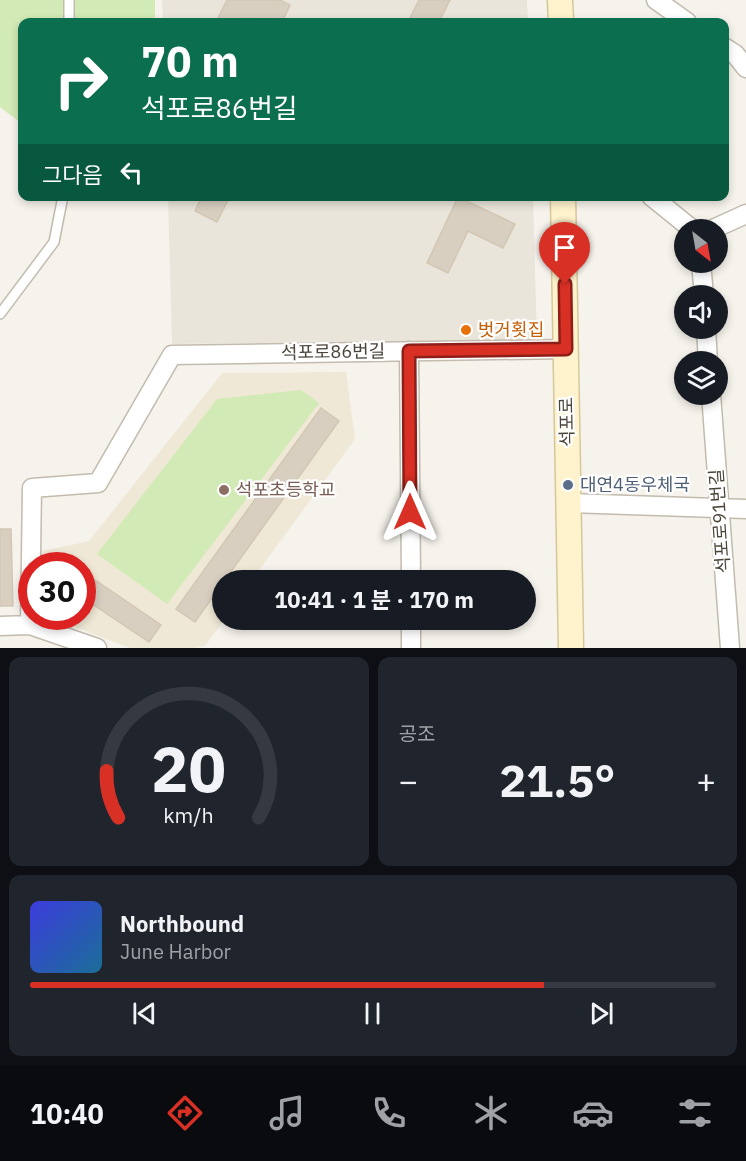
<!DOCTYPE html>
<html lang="ko">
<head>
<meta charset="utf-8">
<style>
	body { margin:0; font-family:"IBM Plex Sans","Noto Sans KR",sans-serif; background:#20242c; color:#f1f3f6; height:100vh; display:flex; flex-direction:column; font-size:22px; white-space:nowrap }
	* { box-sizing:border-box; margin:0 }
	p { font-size:20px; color:#9ea1a6 }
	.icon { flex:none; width:33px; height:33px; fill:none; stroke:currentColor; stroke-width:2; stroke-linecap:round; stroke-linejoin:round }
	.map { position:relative; height:648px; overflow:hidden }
	.panel { display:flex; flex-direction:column; gap:9px; padding:9px; background:#0d0f14; flex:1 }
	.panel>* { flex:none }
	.top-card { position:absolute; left:18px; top:18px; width:711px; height:183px; border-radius:12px; box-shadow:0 3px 9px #0003; background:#0b6e4f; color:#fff; overflow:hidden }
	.needle { width:39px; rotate:149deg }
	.tools { position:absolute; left:674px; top:219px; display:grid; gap:12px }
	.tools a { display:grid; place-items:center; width:54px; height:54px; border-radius:50%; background:#171b24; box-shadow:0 3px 9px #0003; font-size:30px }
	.speed { position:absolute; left:18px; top:552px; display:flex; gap:12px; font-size:30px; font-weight:700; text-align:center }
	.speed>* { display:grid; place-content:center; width:78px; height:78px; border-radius:50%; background:#171b24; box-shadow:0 3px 9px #0003; line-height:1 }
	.speed .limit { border:9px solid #d22; background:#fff; color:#111 }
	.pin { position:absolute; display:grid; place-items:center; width:51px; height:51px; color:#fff; margin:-62px -26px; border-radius:50% 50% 50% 0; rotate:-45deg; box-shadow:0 0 6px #0007 }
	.pin .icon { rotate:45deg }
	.me { position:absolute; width:66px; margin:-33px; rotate:0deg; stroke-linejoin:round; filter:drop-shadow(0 0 4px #0008) }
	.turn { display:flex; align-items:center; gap:21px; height:126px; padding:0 24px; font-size:27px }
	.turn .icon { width:78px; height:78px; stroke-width:2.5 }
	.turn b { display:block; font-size:42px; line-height:51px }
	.then { display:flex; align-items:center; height:57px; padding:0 24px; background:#0003; gap:12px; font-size:22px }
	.big { font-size:45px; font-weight:700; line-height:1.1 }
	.panel .tile { flex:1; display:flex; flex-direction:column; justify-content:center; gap:9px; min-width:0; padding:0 21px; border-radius:12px; background:#20242c }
	.panel .dial { align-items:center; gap:0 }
	.dial svg { height:156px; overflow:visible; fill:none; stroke:#363941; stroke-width:7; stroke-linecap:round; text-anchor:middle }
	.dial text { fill:#f1f3f6; stroke:none }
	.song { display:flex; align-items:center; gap:18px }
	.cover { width:72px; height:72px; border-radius:9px; background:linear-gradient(135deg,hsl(240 70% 55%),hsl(200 70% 35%)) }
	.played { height:6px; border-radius:3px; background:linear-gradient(90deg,#d93025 75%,#363941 75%) }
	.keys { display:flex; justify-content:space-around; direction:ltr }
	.heat { display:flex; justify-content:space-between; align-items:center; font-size:33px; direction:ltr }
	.panel .tiles { flex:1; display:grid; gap:9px; grid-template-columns:1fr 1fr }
	.tile:last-child { grid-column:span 2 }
	.trip { position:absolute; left:212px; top:570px; width:324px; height:60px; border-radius:30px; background:#171b24; box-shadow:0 3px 9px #0003; font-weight:700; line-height:60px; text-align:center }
	.tab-bar { display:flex; height:96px; justify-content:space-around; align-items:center; background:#090b0e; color:#9ea1a6 }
	.tab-bar .icon { width:42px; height:42px }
	.tab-bar .selected { color:#d93025 }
	.tab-bar b { font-size:27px; color:#f1f3f6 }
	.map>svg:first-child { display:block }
	.residential { fill:#eae5da }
	.education { fill:#efe8d6 }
	.green { fill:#d2eab5 }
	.building { fill:#d8cfc1; stroke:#d3c7b4; stroke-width:1.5 }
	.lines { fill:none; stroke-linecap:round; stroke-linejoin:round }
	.service-casing { stroke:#c2bbae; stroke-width:12 }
	.minor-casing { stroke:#c2bbae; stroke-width:21 }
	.secondary-casing { stroke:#d6c79b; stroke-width:27 }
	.service { stroke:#fff; stroke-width:9 }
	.minor { stroke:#fff; stroke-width:18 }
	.secondary { stroke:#fff3cd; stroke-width:24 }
	.route-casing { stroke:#8d1f18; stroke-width:15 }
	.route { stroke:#d93025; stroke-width:10 }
	.food-dot { fill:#e8710a; stroke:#fff; stroke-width:2 }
	.service-dot { fill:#5c6f8a; stroke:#fff; stroke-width:2 }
	.education-dot { fill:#8d6e63; stroke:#fff; stroke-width:2 }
	.labels { text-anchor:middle; stroke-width:4.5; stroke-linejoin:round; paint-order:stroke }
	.food-label { font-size:18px; fill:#c56008; stroke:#fff; text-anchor:start }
	.street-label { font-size:18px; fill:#4b4439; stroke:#fff }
	.service-label { font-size:18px; fill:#4e5e75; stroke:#fff; text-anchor:start }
	.education-label { font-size:18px; fill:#785e54; stroke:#fff; text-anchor:start }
</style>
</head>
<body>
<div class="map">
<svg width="746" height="648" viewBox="0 0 746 648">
	<rect width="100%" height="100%" fill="#f6f3ec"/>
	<!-- residential -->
	<path class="residential" d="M 162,0 L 527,0 L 528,22 L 163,22 Z
		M 168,197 L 533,197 L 537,340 L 172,344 Z"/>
	<!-- education -->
	<path class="education" d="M 346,372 L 355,439 L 252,580 L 222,580 L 222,620 L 224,620 L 205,646 L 195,648 L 130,648 L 49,617 L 82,616 L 82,566 L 41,566 L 42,551 L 89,541 L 222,373 Z"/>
	<!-- green -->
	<path class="green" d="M 0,0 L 155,0 L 155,22 L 22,22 L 22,124 L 0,107 Z
		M 301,390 L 319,403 L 167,604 L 97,554 L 217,399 Z"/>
	<!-- building -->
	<path class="building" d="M 227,0 L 280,0 L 290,5 L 282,22 L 258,22 L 248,18 L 246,22 L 216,22 Z
		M 419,0 L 450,0 L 439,22 L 408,22 Z
		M 202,196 L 230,196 L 217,222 L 195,211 Z
		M 458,197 L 515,224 L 503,248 L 468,231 L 448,273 L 427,263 Z
		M 321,408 L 339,421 L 225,580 L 222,580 L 222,584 L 195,622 L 176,609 Z
		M 0,529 L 11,529 L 13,606 L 0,606 Z
		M 82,571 L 161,625 L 149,642 L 82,597 Z"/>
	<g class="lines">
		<!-- service casing -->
		<g class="service-casing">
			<path id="service" d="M 69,22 L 69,0
				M 0,314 L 54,242 L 63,196"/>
		</g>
		<!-- minor casing -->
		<g class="minor-casing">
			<path id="minor" d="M 656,0 L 687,22
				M 724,47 L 735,54 L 746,68
				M 651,196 L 693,230
				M 711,230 L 746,214
				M 701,262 L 704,296
				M 706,328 L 708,362
				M 409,351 L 411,580
				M 711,394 L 730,648
				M 569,503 L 746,509
				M 411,620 L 411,648
				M 30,625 L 32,488 L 98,483 L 172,355 L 566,349
				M 0,626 L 30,625 L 97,648"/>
		</g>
		<!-- secondary casing -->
		<g class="secondary-casing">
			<path id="secondary" d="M 560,0 L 561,22
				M 563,196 L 571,648"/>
		</g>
		<!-- service -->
		<use href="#service" class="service"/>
		<!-- minor -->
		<use href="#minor" class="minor"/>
		<!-- secondary -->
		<use href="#secondary" class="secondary"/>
	</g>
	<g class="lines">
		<!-- route casing -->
		<g class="route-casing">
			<path id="route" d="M 410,512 L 409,351 L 566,349 L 565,284"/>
		</g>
		<!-- route -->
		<use href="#route" class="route"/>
	</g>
	<!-- markers -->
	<circle class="food-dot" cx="466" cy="330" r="6"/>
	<circle class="service-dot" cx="568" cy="485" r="6"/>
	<circle class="education-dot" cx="224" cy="490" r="6"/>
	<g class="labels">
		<!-- food labels -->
		<g class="food-label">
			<text x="478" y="336">벗거횟집</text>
		</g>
		<!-- street labels -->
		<g class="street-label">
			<text transform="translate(333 352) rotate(-1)" y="6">석포로86번길</text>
			<text transform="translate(567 422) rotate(-91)" y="6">석포로</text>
			<text transform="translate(720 521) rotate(-94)" y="6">석포로91번길</text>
		</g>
		<!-- service labels -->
		<g class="service-label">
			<text x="580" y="491">대연4동우체국</text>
		</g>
		<!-- education labels -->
		<g class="education-label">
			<text x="236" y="496">석포초등학교</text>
		</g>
	</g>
</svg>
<div class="tools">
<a><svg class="needle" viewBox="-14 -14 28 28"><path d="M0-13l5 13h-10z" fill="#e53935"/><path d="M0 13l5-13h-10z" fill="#9ea1a6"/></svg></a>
<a><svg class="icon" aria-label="sound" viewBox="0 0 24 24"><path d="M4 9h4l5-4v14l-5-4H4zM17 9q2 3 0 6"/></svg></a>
<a><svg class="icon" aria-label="layers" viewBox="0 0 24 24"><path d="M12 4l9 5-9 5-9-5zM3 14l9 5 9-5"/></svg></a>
</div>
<div class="speed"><div class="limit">30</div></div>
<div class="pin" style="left:565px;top:284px;background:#d93025"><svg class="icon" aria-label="arrive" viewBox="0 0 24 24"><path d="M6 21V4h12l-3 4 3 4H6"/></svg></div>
<svg class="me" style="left:410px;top:512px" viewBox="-20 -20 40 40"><path d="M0-17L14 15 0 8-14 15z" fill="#d93025" stroke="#fff" stroke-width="4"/></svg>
<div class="trip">10:41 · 1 분 · 170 m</div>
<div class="top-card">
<div class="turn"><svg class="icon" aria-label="right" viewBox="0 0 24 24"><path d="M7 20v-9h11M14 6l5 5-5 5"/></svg><div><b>70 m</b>석포로86번길</div></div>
<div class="then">그다음<svg class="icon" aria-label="left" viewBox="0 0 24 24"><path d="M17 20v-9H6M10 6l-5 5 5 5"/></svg></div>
</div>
</div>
<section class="panel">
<div class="tiles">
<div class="tile dial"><svg viewBox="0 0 100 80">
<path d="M14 69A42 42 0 1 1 86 69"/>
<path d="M14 69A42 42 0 0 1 8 45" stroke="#d93025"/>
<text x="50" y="56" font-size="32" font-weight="700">20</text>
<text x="50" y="72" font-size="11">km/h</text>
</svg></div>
<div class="tile"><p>공조</p>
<div class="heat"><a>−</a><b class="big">21.5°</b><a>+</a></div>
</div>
<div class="tile">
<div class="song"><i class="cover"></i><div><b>Northbound</b><p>June Harbor</p></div></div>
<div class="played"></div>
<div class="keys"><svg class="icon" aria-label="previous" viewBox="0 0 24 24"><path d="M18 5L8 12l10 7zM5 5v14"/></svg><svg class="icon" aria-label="pause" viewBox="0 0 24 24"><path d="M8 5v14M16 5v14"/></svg><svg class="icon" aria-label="next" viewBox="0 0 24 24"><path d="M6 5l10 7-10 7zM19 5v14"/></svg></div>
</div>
</div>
</section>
<nav class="tab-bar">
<b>10:40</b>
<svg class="icon selected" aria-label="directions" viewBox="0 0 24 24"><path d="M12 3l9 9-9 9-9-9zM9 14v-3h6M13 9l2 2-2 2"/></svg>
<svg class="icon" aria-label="music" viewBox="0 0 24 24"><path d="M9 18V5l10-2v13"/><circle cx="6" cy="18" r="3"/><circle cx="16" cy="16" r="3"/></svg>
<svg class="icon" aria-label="phone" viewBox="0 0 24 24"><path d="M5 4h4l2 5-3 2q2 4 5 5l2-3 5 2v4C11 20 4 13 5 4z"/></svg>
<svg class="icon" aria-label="climate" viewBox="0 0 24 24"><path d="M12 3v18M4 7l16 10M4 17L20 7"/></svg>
<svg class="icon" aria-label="car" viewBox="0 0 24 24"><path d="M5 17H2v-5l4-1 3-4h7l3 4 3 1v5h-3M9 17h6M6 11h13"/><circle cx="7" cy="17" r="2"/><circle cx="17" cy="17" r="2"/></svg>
<svg class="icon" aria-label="filters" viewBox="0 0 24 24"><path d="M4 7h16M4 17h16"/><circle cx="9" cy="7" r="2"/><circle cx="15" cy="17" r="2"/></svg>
</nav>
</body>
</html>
